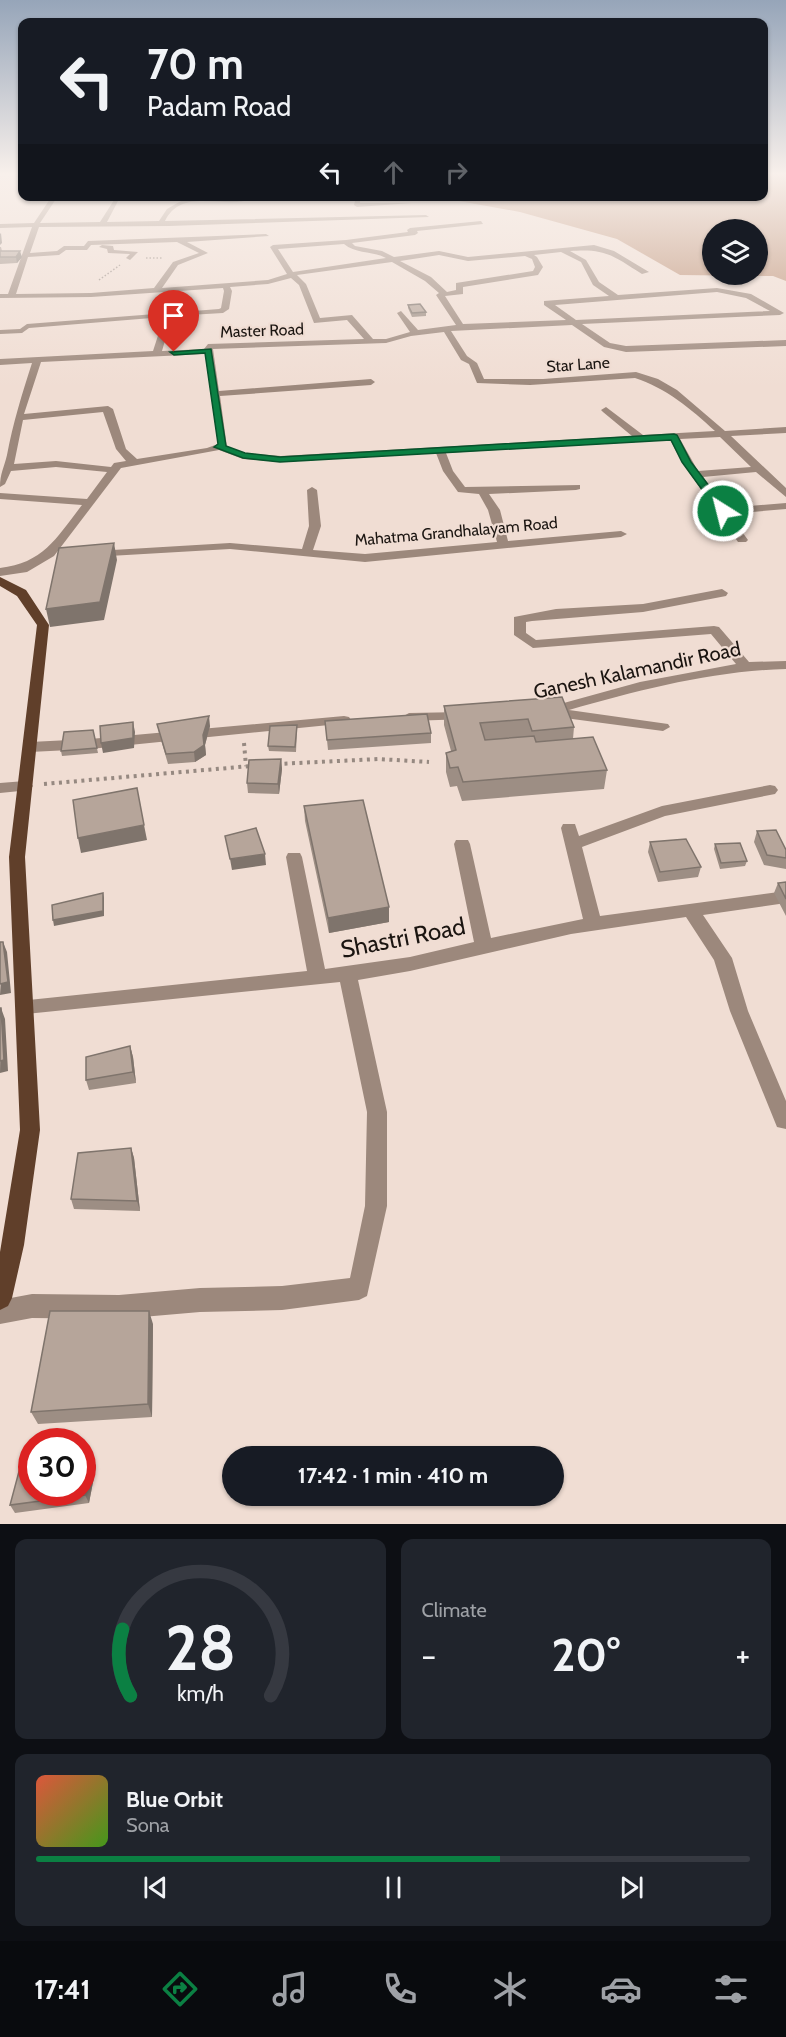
<!DOCTYPE html>
<html lang="en">
<head>
<meta charset="utf-8">
<style>
	body { margin:0; font-family:Cabin,sans-serif; background:#20242c; color:#f1f3f6; height:100vh; display:flex; flex-direction:column; font-size:22px; white-space:nowrap }
	* { box-sizing:border-box; margin:0 }
	p { font-size:20px; color:#9ea1a6 }
	.icon { flex:none; width:33px; height:33px; fill:none; stroke:currentColor; stroke-width:2; stroke-linecap:round; stroke-linejoin:round }
	.map { position:relative; height:1524px; overflow:hidden }
	.sheet { display:flex; flex-direction:column; gap:15px; padding:15px; background:#0d0f14; flex:1 }
	.sheet>* { flex:none }
	.hud { position:absolute; left:18px; top:18px; width:750px; height:183px; border-radius:12px; box-shadow:0 2px 4px #0004; background:#171b24; color:#f1f3f6; overflow:hidden }
	.fabs { position:absolute; left:702px; top:219px; display:grid; gap:12px }
	.fabs a { display:grid; place-items:center; width:66px; height:66px; border-radius:50%; background:#171b24; box-shadow:0 2px 4px #0004; font-size:30px }
	.speed { position:absolute; left:18px; top:1428px; display:flex; gap:12px; font-size:30px; font-weight:700; text-align:center }
	.speed>* { display:grid; place-content:center; width:78px; height:78px; border-radius:50%; background:#171b24; box-shadow:0 2px 4px #0004; line-height:1 }
	.speed .limit { border:9px solid #d22; background:#fff; color:#111 }
	.pin { position:absolute; display:grid; place-items:center; width:51px; height:51px; color:#fff; margin:-62px -26px; border-radius:50% 50% 50% 0; rotate:-45deg; box-shadow:0 0 6px #0007 }
	.pin .icon { rotate:45deg }
	.me { position:absolute; width:66px; margin:-33px; rotate:324deg; stroke-linejoin:round; filter:drop-shadow(0 0 4px #0008) }
	.turn { display:flex; align-items:center; gap:21px; height:126px; padding:0 30px; font-size:27px }
	.turn .icon { width:78px; height:78px; stroke-width:2.5 }
	.turn b { display:block; font-size:42px; line-height:51px }
	.lanes { display:flex; align-items:center; height:57px; padding:0 30px; background:#0003; justify-content:center; gap:30px; direction:ltr }
	.lanes .off { opacity:.35 }
	.big { font-size:45px; font-weight:700; line-height:1.1 }
	.sheet .widget { flex:1; display:flex; flex-direction:column; justify-content:center; gap:9px; min-width:0; padding:0 21px; border-radius:12px; background:#20242c }
	.sheet .dial { align-items:center; gap:0 }
	.dial svg { height:156px; overflow:visible; fill:none; stroke:#363941; stroke-width:7; stroke-linecap:round; text-anchor:middle }
	.dial text { fill:#f1f3f6; stroke:none }
	.song { display:flex; align-items:center; gap:18px }
	.cover { width:72px; height:72px; border-radius:9px; background:linear-gradient(135deg,hsl(10 70% 55%),hsl(100 70% 35%)) }
	.played { height:6px; border-radius:3px; background:linear-gradient(90deg,#0b8043 65%,#363941 65%) }
	.keys { display:flex; justify-content:space-around; direction:ltr }
	.heat { display:flex; justify-content:space-between; align-items:center; font-size:33px; direction:ltr }
	.sheet .tiles { flex:1; display:grid; gap:15px; grid-template-columns:1fr 1fr }
	.widget:last-child { grid-column:span 2 }
	.trip { position:absolute; left:222px; top:1446px; width:342px; height:60px; border-radius:30px; background:#171b24; box-shadow:0 2px 4px #0004; font-weight:700; line-height:60px; text-align:center }
	.tabs { display:flex; height:96px; justify-content:space-around; align-items:center; background:#090b0e; color:#9ea1a6 }
	.tabs .icon { width:42px; height:42px }
	.tabs .on { color:#0b8043 }
	.tabs b { font-size:27px; color:#f1f3f6 }
	.map>svg:first-child { display:block }
	.water { fill:#bb8e73; fill-rule:evenodd }
	.lines { fill:none; stroke-linecap:round; stroke-linejoin:round }
	.path-far1 { stroke:#968981; stroke-width:1.5; stroke-dasharray:1.5 2; stroke-linecap:butt }
	.path { stroke:#968981; stroke-width:4; stroke-dasharray:3 4.5; stroke-linecap:butt }
	.minor { fill:#9c887c; fill-rule:evenodd }
	.major { fill:#603f2a; fill-rule:evenodd }
	.wall { fill:#9d8e84 }
	.shaded-wall { fill:#7f746c }
	.building { fill:#b6a59a; stroke:#7f746c; stroke-width:1.5 }
	.route { fill:#0b8043; stroke:#07532c; stroke-width:1.5 }
	.labels { text-anchor:middle; stroke-width:4.5; stroke-linejoin:round; paint-order:stroke }
	.far-street-label { font-size:16px; fill:#1b1511; stroke:#f0ddd3 }
	.street-label { font-size:20px; fill:#1b1511; stroke:#f0ddd3 }
	.near-street-label { font-size:24px; fill:#1b1511; stroke:#f0ddd3 }
</style>
</head>
<body>
<div class="map">
<svg width="786" height="1524" viewBox="0 0 786 1524">
	<rect width="100%" height="100%" fill="#f0ddd3"/>
	<!-- water -->
	<path class="water" d="M 764,174 L 786,174 L 786,281 L 773,276 L 680,275 L 617,239 L 520,212 L 437,197 L 764,196 ZM 712,230 L 758,230 L 758,274 L 712,274 Z"/>
	<g class="lines">
		<!-- path-far1 -->
		<path class="path-far1" d="M 146,258 L 163,258
			M 99,280 L 120,265"/>
		<!-- path -->
		<path class="path" d="M 244,743 L 246,766
			M 277,764 L 378,759 L 429,762
			M 44,784 L 251,766"/>
		<!-- minor -->
		<path class="minor" d="M 15,174 L 21,174 L 22,181 L 20,180 Z
			M 52,196 L 58,196 L 40,223 L 100,222 L 116,197 L 251,199 C 225,210 182,186 165,221 L 426,215 L 429,217 L 169,226 L 39,227 L 30,253 L 57,251 L 64,246 L 84,246 L 88,241 L 266,234 L 269,236 L 187,242 L 208,253 L 178,265 L 162,288 L 268,280 L 287,274 L 270,247 L 273,245 L 346,240 L 408,232 L 407,230 L 410,228 L 481,221 L 483,224 L 417,231 L 418,233 L 415,235 L 352,243 L 355,246 L 382,251 L 394,257 L 439,251 L 468,257 L 594,245 L 614,251 L 649,272 L 642,274 C 613,256 606,248 570,251 L 586,260 L 599,282 L 618,295 L 717,288 L 751,294 L 784,313 L 780,315 L 582,324 L 610,343 L 626,346 L 786,340 L 786,346 L 626,352 L 604,347 L 572,325 L 451,331 L 467,356 L 477,363 L 484,379 L 543,379 L 636,372 L 658,379 L 677,390 L 725,431 L 786,427 L 786,433 L 731,436 L 786,488 L 786,497 L 756,472 L 703,477 L 725,508 L 786,503 L 786,509 L 729,514 L 748,540 L 746,542 L 738,542 L 682,462 L 670,440 L 446,453 L 453,471 L 465,487 L 580,485 L 580,489 L 576,490 L 489,494 L 500,510 L 508,541 L 621,531 L 627,534 L 621,537 L 365,562 L 230,549 L 92,557 L 92,553 L 96,551 L 230,543 L 302,549 L 309,526 L 307,490 L 312,487 L 317,490 L 321,526 L 313,550 L 365,554 L 497,542 L 488,510 L 479,494 L 458,492 L 443,471 L 436,453 L 281,462 L 243,459 L 219,450 L 121,468 L 54,556 L 27,572 L 0,576 L 0,568 C 44,563 57,537 82,505 L 0,499 L 0,493 L 87,499 L 107,472 L 56,467 L 11,471 L 5,484 L 0,487 C 0,473 4,468 7,455 C 13,423 22,394 32,363 L 0,365 L 0,359 L 153,351 L 164,317 L 29,328 L 22,333 L 0,334 L 0,330 L 20,329 L 27,324 L 219,309 L 221,308 L 224,291 L 223,288 L 91,297 L 0,298 L 0,294 L 8,294 L 32,227 L 0,228 L 0,224 L 34,223 ZM 118,201 L 181,201 L 167,209 L 159,221 L 107,222 ZM 177,242 L 199,253 L 173,262 L 154,288 L 91,293 L 16,294 L 28,257 L 59,255 L 66,250 L 87,250 L 91,245 ZM 344,244 C 356,254 373,251 386,258 L 293,272 L 278,249 ZM 561,252 L 581,262 L 593,285 L 609,296 L 544,301 L 544,305 L 566,320 L 463,324 L 445,296 L 463,294 L 463,287 L 538,275 L 543,267 L 537,257 L 534,255 ZM 439,255 L 468,261 L 525,256 L 532,259 L 535,267 L 533,271 L 456,283 L 456,290 L 447,292 L 431,277 L 400,261 ZM 392,262 L 425,281 L 439,293 L 436,295 L 456,325 L 418,330 L 401,311 L 397,313 L 410,332 L 386,339 L 373,339 L 352,315 L 320,318 L 306,284 L 297,275 ZM 291,278 L 299,285 L 314,323 L 347,320 L 364,339 L 208,344 L 204,349 L 162,351 L 172,316 L 223,313 L 229,309 L 232,291 L 230,287 L 268,284 ZM 717,292 L 746,298 L 770,311 L 576,320 L 555,305 ZM 444,332 L 461,360 L 469,364 L 477,383 L 530,385 L 635,378 C 666,388 691,409 715,431 L 643,435 L 606,407 L 601,410 L 603,412 L 632,436 L 281,456 L 245,453 L 227,447 L 220,396 L 371,385 L 375,382 L 371,379 L 219,391 L 213,349 L 386,343 L 411,336 ZM 205,354 L 218,444 L 207,448 L 137,459 L 126,449 L 113,409 L 108,406 L 24,414 L 41,362 ZM 103,412 L 116,449 L 126,461 L 114,463 L 111,467 L 56,461 L 14,464 L 23,420 ZM 720,437 L 751,467 L 698,471 L 680,439 Z
			M 339,196 L 360,199 L 360,203 L 412,203 L 357,207 L 354,205 L 355,201 Z
			M 102,245 L 113,246 L 114,250 L 138,252 L 130,260 L 126,258 L 130,254 L 108,253 L 107,249 L 99,247 Z
			M 722,589 L 728,593 L 726,596 L 643,612 L 532,621 L 526,622 L 526,633 L 536,640 L 714,626 L 719,627 L 749,662 L 786,661 L 786,669 C 712,671 640,690 569,710 L 668,724 L 670,727 L 663,731 L 542,715 L 540,712 L 542,709 L 640,682 L 736,664 L 711,634 L 533,648 L 514,635 L 514,617 L 556,609 L 643,604 Z
			M 463,712 L 470,716 L 468,719 L 409,721 L 402,717 L 409,713 Z
			M 344,716 L 349,717 L 351,720 L 349,723 L 90,749 L 30,752 L 23,747 L 30,742 L 90,739 Z
			M 25,781 L 30,782 L 33,786 L 30,790 L 0,793 L 0,783 Z
			M 770,785 L 775,786 L 778,790 L 775,794 L 665,816 L 582,847 L 600,916 L 786,891 L 786,903 L 703,915 L 732,958 L 748,1011 L 786,1101 L 786,1129 L 777,1127 L 730,1011 L 714,960 L 686,917 L 571,934 L 410,971 L 358,980 L 387,1112 L 387,1206 L 367,1296 L 359,1300 L 282,1310 L 200,1312 L 119,1319 L 32,1318 L 0,1324 L 0,1300 L 32,1294 L 119,1295 L 200,1288 L 282,1286 L 350,1278 L 365,1206 L 367,1112 L 340,982 L 26,1014 L 19,1011 L 17,1006 L 19,1001 L 307,971 L 286,857 L 288,853 L 300,853 L 302,857 L 325,969 L 410,957 L 474,942 L 454,844 L 456,840 L 468,840 L 470,844 L 491,938 L 583,919 L 561,828 L 563,824 L 575,824 L 579,836 L 662,806 Z"/>
		<!-- major -->
		<path class="major" d="M 0,577 L 26,590 L 49,625 L 25,857 L 40,1130 L 24,1245 L 12,1298 L 8,1306 L 0,1310 L 0,1252 L 20,1130 L 9,857 L 37,625 L 17,596 L 0,586 Z"/>
	</g>
	<!-- wall -->
	<path class="wall" d="M 0,247 L 1,247 L 2,251 L 22,257 L 17,263 L 0,264 Z
		M 408,305 L 426,312 L 426,316 L 412,317 L 408,308 Z
		M 562,697 L 574,727 L 573,739 L 607,770 L 604,789 L 462,801 L 457,786 L 450,787 L 446,772 L 446,753 L 451,751 L 444,725 L 444,706 Z
		M 325,721 L 431,733 L 431,743 L 328,750 Z
		M 157,724 L 210,726 L 205,745 L 206,755 L 195,762 L 168,764 L 159,733 Z
		M 93,730 L 98,753 L 62,756 L 61,751 Z
		M 297,730 L 296,752 L 269,751 L 268,746 Z
		M 281,759 L 282,769 L 279,794 L 248,793 L 247,783 Z
		M 304,806 L 389,907 L 389,922 L 329,933 L 305,821 Z
		M 757,831 L 786,850 L 786,869 L 764,865 L 754,842 Z
		M 650,842 L 701,867 L 698,877 L 658,882 L 648,852 Z
		M 715,844 L 747,861 L 745,866 L 720,869 L 714,849 Z
		M 786,882 L 786,916 L 774,893 L 778,883 Z
		M 130,1046 L 133,1057 L 136,1083 L 89,1090 L 86,1080 Z
		M 131,1148 L 134,1158 L 140,1211 L 74,1209 L 71,1199 Z
		M 153,1324 L 152,1417 L 38,1424 L 31,1412 Z
		M 92,1458 L 96,1466 L 89,1503 L 15,1513 L 10,1505 Z"/>
	<!-- shaded-wall -->
	<path class="shaded-wall" d="M 1,233 L 2,243 L 0,245 L 0,234 Z
		M 20,251 L 22,257 L 17,263 L 16,257 Z
		M 114,543 L 117,560 L 104,620 L 50,627 L 46,609 Z
		M 209,716 L 210,726 L 205,745 L 206,755 L 195,762 L 194,752 L 203,735 Z
		M 133,722 L 135,732 L 134,748 L 103,753 L 101,743 Z
		M 281,759 L 282,769 L 279,794 L 278,784 Z
		M 144,825 L 147,840 L 81,853 L 78,838 Z
		M 265,854 L 266,865 L 232,870 L 230,859 Z
		M 103,893 L 104,898 L 104,916 L 54,926 L 53,920 Z
		M 389,907 L 389,922 L 329,933 L 328,918 Z
		M 3,942 L 7,952 L 11,993 L 0,995 Z
		M 1,1008 L 5,1019 L 8,1071 L 0,1073 Z
		M 130,1046 L 133,1057 L 136,1083 L 133,1072 Z
		M 131,1148 L 134,1158 L 140,1211 L 137,1201 Z
		M 149,1311 L 153,1324 L 152,1417 L 148,1404 Z
		M 92,1458 L 96,1466 L 89,1503 L 85,1495 Z"/>
	<!-- building -->
	<path class="building" d="M 0,251 L 20,251 L 16,257 L 0,257 Z
		M 420,304 L 426,312 L 412,313 L 408,305 Z
		M 114,543 L 100,602 L 46,609 L 59,548 Z
		M 562,697 L 574,727 L 532,731 L 528,719 L 480,723 L 485,740 L 534,736 L 536,742 L 593,737 L 607,770 L 463,782 L 458,767 L 450,768 L 446,753 L 456,750 L 444,706 Z
		M 427,714 L 431,733 L 327,740 L 325,721 Z
		M 209,716 L 203,735 L 204,745 L 194,752 L 166,754 L 157,724 Z
		M 133,722 L 133,738 L 101,743 L 100,726 Z
		M 297,725 L 295,747 L 268,746 L 270,726 Z
		M 93,730 L 97,748 L 61,751 L 64,732 Z
		M 281,759 L 278,784 L 247,783 L 249,760 Z
		M 137,788 L 144,825 L 78,838 L 73,800 Z
		M 363,800 L 389,907 L 328,918 L 304,806 Z
		M 256,828 L 265,854 L 230,859 L 225,836 Z
		M 776,830 L 786,850 L 786,858 L 767,855 L 757,831 Z
		M 686,839 L 701,867 L 660,872 L 650,842 Z
		M 740,843 L 747,861 L 721,863 L 715,844 Z
		M 786,882 L 786,899 L 778,883 Z
		M 103,893 L 103,911 L 53,920 L 52,905 Z
		M 0,942 L 3,942 L 8,982 L 0,984 Z
		M 0,1008 L 1,1008 L 4,1060 L 0,1061 Z
		M 130,1046 L 133,1072 L 86,1080 L 86,1057 Z
		M 131,1148 L 137,1201 L 71,1199 L 78,1153 Z
		M 50,1311 L 149,1311 L 148,1404 L 31,1412 Z
		M 92,1458 L 85,1495 L 10,1505 L 21,1464 L 32,1463 L 32,1492 L 82,1492 L 82,1459 Z"/>
	<!-- sky -->
	<linearGradient id="sky" x2="0" y2="1"><stop stop-color="#96a5b9"/><stop offset="0.45" stop-color="#f8f0eb"/><stop offset="1" stop-color="#f8f0eb" stop-opacity="0"/></linearGradient>
	<rect width="786" height="387" fill="url(#sky)"/>
	<!-- route -->
	<path class="route" d="M 211,349 L 226,446 L 245,453 L 280,457 L 674,434 L 677,435 L 691,462 L 728,511 L 719,513 L 682,462 L 671,440 L 280,462 L 243,458 L 214,447 L 218,444 L 205,353 L 174,355 L 170,352 Z"/>
	<g class="labels">
		<!-- far-street labels -->
		<g class="far-street-label">
			<text transform="translate(262 330) rotate(-2)" y="6">Master Road</text>
			<text transform="translate(578 364) rotate(-4)" y="6">Star Lane</text>
			<text transform="translate(456 531) rotate(-5)" y="6">Mahatma Grandhalayam Road</text>
		</g>
		<!-- street labels -->
		<g class="street-label">
			<text transform="translate(637 670) rotate(-12)" y="7">Ganesh Kalamandir Road</text>
		</g>
		<!-- near-street labels -->
		<g class="near-street-label">
			<text transform="translate(403 938) rotate(-11)" y="8">Shastri Road</text>
		</g>
	</g>
</svg>
<div class="fabs">
<a><svg class="icon" aria-label="layers" viewBox="0 0 24 24"><path d="M12 4l9 5-9 5-9-5zM3 14l9 5 9-5"/></svg></a>
</div>
<div class="speed"><div class="limit">30</div></div>
<div class="pin" style="left:174px;top:352px;background:#d93025"><svg class="icon" aria-label="arrive" viewBox="0 0 24 24"><path d="M6 21V4h12l-3 4 3 4H6"/></svg></div>
<svg class="me" style="left:723px;top:511px" viewBox="-20 -20 40 40"><circle r="17" fill="#0b8043" stroke="#fff" stroke-width="3"/><path d="M0-11L8 9 0 5-8 9z" fill="#fff"/></svg>
<div class="trip">17:42 · 1 min · 410 m</div>
<div class="hud">
<div class="turn"><svg class="icon" aria-label="left" viewBox="0 0 24 24"><path d="M17 20v-9H6M10 6l-5 5 5 5"/></svg><div><b>70 m</b>Padam Road</div></div>
<div class="lanes"><svg class="icon" aria-label="left" viewBox="0 0 24 24"><path d="M17 20v-9H6M10 6l-5 5 5 5"/></svg><svg class="icon off" aria-label="ahead" viewBox="0 0 24 24"><path d="M12 20V5M6 11l6-6 6 6"/></svg><svg class="icon off" aria-label="right" viewBox="0 0 24 24"><path d="M7 20v-9h11M14 6l5 5-5 5"/></svg></div>
</div>
</div>
<section class="sheet">
<div class="tiles">
<div class="widget dial"><svg viewBox="0 0 100 80">
<path d="M14 69A42 42 0 1 1 86 69"/>
<path d="M14 69A42 42 0 0 1 10 35" stroke="#0b8043"/>
<text x="50" y="56" font-size="32" font-weight="700">28</text>
<text x="50" y="72" font-size="11">km/h</text>
</svg></div>
<div class="widget"><p>Climate</p>
<div class="heat"><a>−</a><b class="big">20°</b><a>+</a></div>
</div>
<div class="widget">
<div class="song"><i class="cover"></i><div><b>Blue Orbit</b><p>Sona</p></div></div>
<div class="played"></div>
<div class="keys"><svg class="icon" aria-label="previous" viewBox="0 0 24 24"><path d="M18 5L8 12l10 7zM5 5v14"/></svg><svg class="icon" aria-label="pause" viewBox="0 0 24 24"><path d="M8 5v14M16 5v14"/></svg><svg class="icon" aria-label="next" viewBox="0 0 24 24"><path d="M6 5l10 7-10 7zM19 5v14"/></svg></div>
</div>
</div>
</section>
<nav class="tabs">
<b>17:41</b>
<svg class="icon on" aria-label="directions" viewBox="0 0 24 24"><path d="M12 3l9 9-9 9-9-9zM9 14v-3h6M13 9l2 2-2 2"/></svg>
<svg class="icon" aria-label="music" viewBox="0 0 24 24"><path d="M9 18V5l10-2v13"/><circle cx="6" cy="18" r="3"/><circle cx="16" cy="16" r="3"/></svg>
<svg class="icon" aria-label="phone" viewBox="0 0 24 24"><path d="M5 4h4l2 5-3 2q2 4 5 5l2-3 5 2v4C11 20 4 13 5 4z"/></svg>
<svg class="icon" aria-label="climate" viewBox="0 0 24 24"><path d="M12 3v18M4 7l16 10M4 17L20 7"/></svg>
<svg class="icon" aria-label="car" viewBox="0 0 24 24"><path d="M5 17H2v-5l4-1 3-4h7l3 4 3 1v5h-3M9 17h6M6 11h13"/><circle cx="7" cy="17" r="2"/><circle cx="17" cy="17" r="2"/></svg>
<svg class="icon" aria-label="filters" viewBox="0 0 24 24"><path d="M4 7h16M4 17h16"/><circle cx="9" cy="7" r="2"/><circle cx="15" cy="17" r="2"/></svg>
</nav>
</body>
</html>
